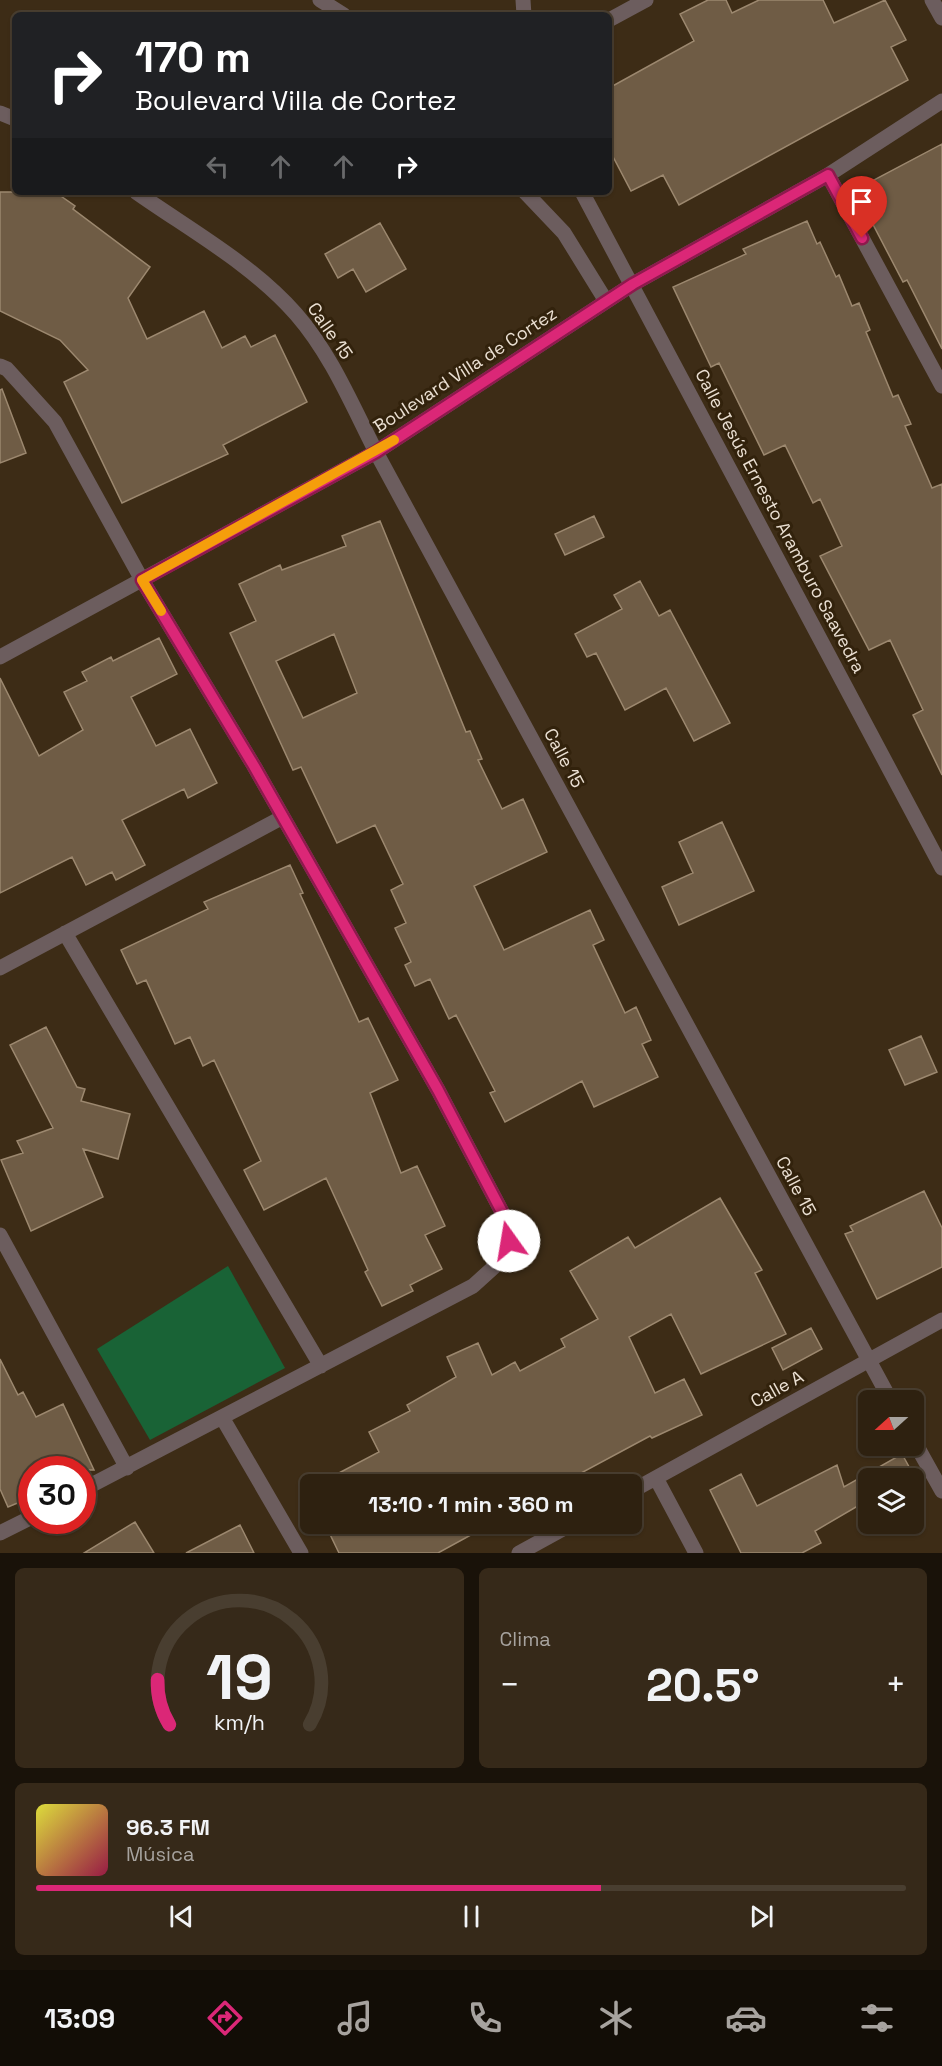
<!DOCTYPE html>
<html lang="es">
<head>
<meta charset="utf-8">
<style>
	body { margin:0; font-family:"Space Grotesk",sans-serif; background:#362919; color:#f1f3f6; height:100vh; display:flex; flex-direction:column; font-size:22px; white-space:nowrap }
	* { box-sizing:border-box; margin:0 }
	p { font-size:20px; color:#a7a39f }
	.icon { flex:none; width:33px; height:33px; fill:none; stroke:currentColor; stroke-width:2; stroke-linecap:round; stroke-linejoin:round }
	.map { position:relative; height:1553px; overflow:hidden }
	.side { display:flex; flex-direction:column; gap:15px; padding:15px; background:#191209; flex:1 }
	.side>* { flex:none }
	.guide { position:absolute; left:12px; top:12px; width:600px; height:183px; border-radius:9px; box-shadow:0 2px 4px #0004,0 0 0 2px #493e30; background:#202124; color:#fff; overflow:hidden }
	.needle { width:39px; rotate:249deg }
	.controls { position:absolute; left:858px; top:1390px; display:grid; gap:12px }
	.controls a { display:grid; place-items:center; width:66px; height:66px; border-radius:9px; background:#2e2110; box-shadow:0 2px 4px #0004,0 0 0 2px #493e30; font-size:30px }
	.speed { position:absolute; left:18px; top:1456px; display:flex; gap:12px; font-size:30px; font-weight:700; text-align:center }
	.speed>* { display:grid; place-content:center; width:78px; height:78px; border-radius:50%; background:#2e2110; box-shadow:0 2px 4px #0004,0 0 0 2px #493e30; line-height:1 }
	.speed .limit { border:9px solid #d22; background:#fff; color:#111 }
	.pin { position:absolute; display:grid; place-items:center; width:51px; height:51px; color:#fff; margin:-62px -26px; border-radius:50% 50% 50% 0; rotate:-45deg; box-shadow:0 0 6px #0007 }
	.pin .icon { rotate:45deg }
	.me { position:absolute; width:66px; margin:-33px; rotate:347deg; stroke-linejoin:round; filter:drop-shadow(0 0 4px #0008) }
	.turn { display:flex; align-items:center; gap:21px; height:126px; padding:0 24px; font-size:27px }
	.turn .icon { width:78px; height:78px; stroke-width:2.5 }
	.turn b { display:block; font-size:42px; line-height:51px }
	.lanes { display:flex; align-items:center; height:57px; padding:0 24px; background:#0003; justify-content:center; gap:30px; direction:ltr }
	.lanes .off { opacity:.35 }
	.big { font-size:45px; font-weight:600; line-height:1.1 }
	.side .widget { flex:1; display:flex; flex-direction:column; justify-content:center; gap:9px; min-width:0; padding:0 21px; border-radius:9px; background:#362919 }
	.side .dial { align-items:center; gap:0 }
	.dial svg { height:156px; overflow:visible; fill:none; stroke:#493e30; stroke-width:7; stroke-linecap:round; text-anchor:middle }
	.dial text { fill:#f1f3f6; stroke:none }
	.song { display:flex; align-items:center; gap:18px }
	.cover { width:72px; height:72px; border-radius:9px; background:linear-gradient(135deg,hsl(60 70% 55%),hsl(340 70% 35%)) }
	.played { height:6px; border-radius:3px; background:linear-gradient(90deg,#db2777 65%,#493e30 65%) }
	.keys { display:flex; justify-content:space-around; direction:ltr }
	.heat { display:flex; justify-content:space-between; align-items:center; font-size:33px; direction:ltr }
	.side .tiles { flex:1; display:grid; gap:15px; grid-template-columns:1fr 1fr }
	.widget:last-child { grid-column:span 2 }
	.trip { position:absolute; left:300px; top:1474px; width:342px; height:60px; border-radius:9px; background:#2e2110; box-shadow:0 2px 4px #0004,0 0 0 2px #493e30; font-weight:600; line-height:60px; text-align:center }
	.tabs { display:flex; height:96px; justify-content:space-around; align-items:center; background:#120d06; color:#a7a39f }
	.tabs .icon { width:42px; height:42px }
	.tabs .on { color:#db2777 }
	.tabs b { font-size:27px; color:#f1f3f6 }
	.map>svg:first-child { display:block }
	.green { fill:#196336 }
	.building { fill:#6f5c45; stroke:#9c886f; stroke-width:1.5; fill-rule:evenodd }
	.lines { fill:none; stroke-linecap:round; stroke-linejoin:round }
	.minor { stroke:#6c5d5e; stroke-width:15 }
	.route-casing { stroke:#8e194d; stroke-width:15 }
	.route { stroke:#db2777; stroke-width:10 }
	.slow { stroke:#f59e0b; stroke-width:10 }
	.labels { text-anchor:middle; stroke-width:6; stroke-linejoin:round; paint-order:stroke }
	.street-label { font-size:18px; fill:#ebe0d3; stroke:#32220c }
</style>
</head>
<body>
<div class="map">
<svg width="942" height="1553" viewBox="0 0 942 1553">
	<rect width="100%" height="100%" fill="#3d2c16"/>
	<!-- green -->
	<path class="green" d="M 228,1266 L 285,1368 L 150,1440 L 97,1349 Z"/>
	<!-- building -->
	<path class="building" d="M 708,0 L 726,0 L 732,13 L 759,0 L 823,0 L 834,23 L 885,0 L 906,40 L 891,47 L 908,80 L 679,205 L 663,175 L 631,191 L 609,149 L 609,88 L 694,41 L 680,14 Z
		M 942,144 L 942,349 L 907,280 L 903,282 L 855,190 Z
		M 0,192 L 55,192 L 75,206 L 73,209 L 150,267 L 128,298 L 147,339 L 204,311 L 222,348 L 245,336 L 251,347 L 275,335 L 307,402 L 223,445 L 228,454 L 122,503 L 64,382 L 88,370 L 60,340 L 0,311 Z
		M 807,221 L 817,244 L 820,242 L 836,277 L 839,275 L 852,306 L 859,303 L 870,330 L 866,332 L 893,397 L 898,395 L 911,424 L 905,426 L 932,488 L 942,484 L 942,775 L 913,715 L 923,710 L 890,640 L 869,650 L 820,556 L 842,546 L 820,499 L 813,503 L 785,445 L 764,455 L 719,363 L 711,367 L 673,287 L 746,254 L 743,249 Z
		M 380,223 L 406,269 L 366,292 L 353,269 L 338,278 L 325,254 Z
		M 2,389 L 26,453 L 0,463 L 0,390 Z
		M 594,516 L 604,537 L 565,555 L 555,534 Z
		M 380,521 L 466,732 L 470,731 L 482,759 L 478,760 L 502,809 L 523,799 L 547,852 L 474,886 L 504,950 L 590,910 L 604,940 L 593,945 L 625,1013 L 636,1007 L 651,1040 L 642,1044 L 658,1077 L 594,1107 L 582,1081 L 505,1122 L 490,1093 L 495,1091 L 456,1015 L 449,1019 L 430,979 L 415,986 L 405,965 L 411,962 L 395,928 L 406,923 L 391,890 L 403,884 L 375,825 L 337,843 L 301,767 L 293,770 L 230,633 L 256,621 L 239,584 L 280,565 L 282,570 L 346,546 L 342,536 ZM 334,634 L 357,693 L 303,718 L 276,661 Z
		M 640,581 L 659,616 L 670,610 L 730,723 L 694,741 L 666,688 L 625,710 L 596,653 L 587,657 L 575,634 L 622,609 L 614,595 Z
		M 159,638 L 177,674 L 131,697 L 156,746 L 190,729 L 217,783 L 188,798 L 184,789 L 122,820 L 145,865 L 116,880 L 112,872 L 86,885 L 72,857 L 0,893 L 0,678 L 39,756 L 83,730 L 64,692 L 87,681 L 82,672 L 111,657 L 113,661 Z
		M 722,822 L 754,891 L 679,925 L 662,887 L 693,873 L 679,842 Z
		M 290,865 L 303,893 L 300,894 L 359,1022 L 368,1018 L 398,1080 L 370,1093 L 401,1173 L 417,1166 L 445,1226 L 425,1235 L 442,1269 L 410,1285 L 413,1291 L 382,1306 L 365,1272 L 368,1270 L 326,1178 L 264,1210 L 244,1170 L 261,1161 L 214,1060 L 203,1066 L 190,1037 L 175,1044 L 146,980 L 137,984 L 121,950 L 208,909 L 204,902 Z
		M 46,1027 L 77,1087 L 85,1089 L 81,1101 L 130,1114 L 118,1159 L 83,1149 L 103,1197 L 31,1231 L 1,1160 L 23,1153 L 17,1141 L 53,1128 L 10,1045 Z
		M 921,1036 L 937,1072 L 905,1085 L 889,1050 Z
		M 924,1191 L 942,1228 L 942,1267 L 877,1299 L 845,1234 L 853,1231 L 850,1226 Z
		M 720,1198 L 762,1270 L 755,1273 L 786,1334 L 701,1374 L 671,1314 L 629,1337 L 655,1393 L 684,1379 L 702,1415 L 652,1438 L 650,1436 L 581,1473 L 585,1480 L 575,1485 L 316,1485 L 379,1452 L 369,1432 L 410,1411 L 407,1405 L 456,1377 L 447,1357 L 478,1343 L 492,1375 L 515,1362 L 520,1371 L 565,1347 L 561,1339 L 598,1319 L 570,1271 L 628,1237 L 635,1248 Z
		M 811,1328 L 822,1349 L 783,1370 L 772,1348 Z
		M 0,1359 L 18,1395 L 23,1392 L 36,1417 L 63,1404 L 94,1470 L 32,1470 L 32,1497 L 8,1507 L 0,1489 Z
		M 902,1454 L 913,1474 L 904,1479 L 868,1479 L 868,1500 L 815,1531 L 821,1543 L 802,1553 L 741,1553 L 710,1490 L 741,1474 L 757,1506 L 837,1465 L 844,1487 Z
		M 135,1522 L 154,1553 L 84,1553 Z
		M 325,1524 L 498,1524 L 490,1527 L 489,1525 L 438,1553 L 339,1553 Z
		M 240,1525 L 254,1553 L 186,1553 Z"/>
	<g class="lines">
		<!-- minor -->
		<path class="minor" d="M 320,0 L 344,15
			M 523,0 L 524,15
			M 932,0 L 942,18
			M 609,20 L 646,0
			M 0,113 L 15,119
			M 828,175 L 942,386
			M 136,192 C 190,230 252,264 296,314 C 331,354 352,405 376,452 L 891,1401
			M 525,192 L 564,233 L 606,301
			M 582,192 L 942,868
			M 0,366 L 7,369 L 55,422 L 142,580 L 254,766 L 438,1090 L 502,1212 L 509,1241 L 494,1267 L 473,1286 L 82,1490
			M 0,657 L 376,452 L 633,284 L 828,175 L 942,101
			M 65,933 L 321,1366
			M 0,968 L 283,817
			M 0,1235 L 127,1468
			M 223,1419 L 301,1553
			M 914,1441 L 942,1491
			M 656,1478 L 696,1553
			M 632,1491 L 942,1320
			M 0,1533 L 32,1517
			M 519,1553 L 572,1524"/>
	</g>
	<g class="lines">
		<!-- route casing -->
		<g class="route-casing">
			<path id="route" d="M 509,1241 L 502,1212 L 438,1090 L 254,766 L 142,580 L 376,452 L 633,284 L 828,175 L 862,238"/>
		</g>
		<!-- route -->
		<use href="#route" class="route"/>
		<!-- slow -->
		<path class="slow" d="M 161,611 L 142,580 L 394,440"/>
	</g>
	<g class="labels">
		<!-- street labels -->
		<g class="street-label">
			<text transform="translate(330 331) rotate(55)" y="6">Calle 15</text>
			<text transform="translate(465 370) rotate(-33)" y="6">Boulevard Villa de Cortez</text>
			<text transform="translate(780 521) rotate(62)" y="6">Calle Jesús Ernesto Aramburo Saavedra</text>
			<text transform="translate(564 758) rotate(62)" y="6">Calle 15</text>
			<text transform="translate(796 1186) rotate(62)" y="6">Calle 15</text>
			<text transform="translate(777 1389) rotate(-29)" y="6">Calle A</text>
		</g>
	</g>
</svg>
<div class="controls">
<a><svg class="needle" viewBox="-14 -14 28 28"><path d="M0-13l5 13h-10z" fill="#e53935"/><path d="M0 13l5-13h-10z" fill="#a7a39f"/></svg></a>
<a><svg class="icon" aria-label="layers" viewBox="0 0 24 24"><path d="M12 4l9 5-9 5-9-5zM3 14l9 5 9-5"/></svg></a>
</div>
<div class="speed"><div class="limit">30</div></div>
<div class="pin" style="left:862px;top:238px;background:#d93025"><svg class="icon" aria-label="arrive" viewBox="0 0 24 24"><path d="M6 21V4h12l-3 4 3 4H6"/></svg></div>
<svg class="me" style="left:509px;top:1241px" viewBox="-20 -20 40 40"><circle r="19" fill="#fff"/><path d="M0-13L10 11 0 6-10 11z" fill="#db2777"/></svg>
<div class="trip">13:10 · 1 min · 360 m</div>
<div class="guide">
<div class="turn"><svg class="icon" aria-label="right" viewBox="0 0 24 24"><path d="M7 20v-9h11M14 6l5 5-5 5"/></svg><div><b>170 m</b>Boulevard Villa de Cortez</div></div>
<div class="lanes"><svg class="icon off" aria-label="left" viewBox="0 0 24 24"><path d="M17 20v-9H6M10 6l-5 5 5 5"/></svg><svg class="icon off" aria-label="ahead" viewBox="0 0 24 24"><path d="M12 20V5M6 11l6-6 6 6"/></svg><svg class="icon off" aria-label="ahead" viewBox="0 0 24 24"><path d="M12 20V5M6 11l6-6 6 6"/></svg><svg class="icon" aria-label="right" viewBox="0 0 24 24"><path d="M7 20v-9h11M14 6l5 5-5 5"/></svg></div>
</div>
</div>
<section class="side">
<div class="tiles">
<div class="widget dial"><svg viewBox="0 0 100 80">
<path d="M14 69A42 42 0 1 1 86 69"/>
<path d="M14 69A42 42 0 0 1 8 46" stroke="#db2777"/>
<text x="50" y="56" font-size="32" font-weight="700">19</text>
<text x="50" y="72" font-size="11">km/h</text>
</svg></div>
<div class="widget"><p>Clima</p>
<div class="heat"><a>−</a><b class="big">20.5°</b><a>+</a></div>
</div>
<div class="widget">
<div class="song"><i class="cover"></i><div><b>96.3 FM</b><p>Música</p></div></div>
<div class="played"></div>
<div class="keys"><svg class="icon" aria-label="previous" viewBox="0 0 24 24"><path d="M18 5L8 12l10 7zM5 5v14"/></svg><svg class="icon" aria-label="pause" viewBox="0 0 24 24"><path d="M8 5v14M16 5v14"/></svg><svg class="icon" aria-label="next" viewBox="0 0 24 24"><path d="M6 5l10 7-10 7zM19 5v14"/></svg></div>
</div>
</div>
</section>
<nav class="tabs">
<b>13:09</b>
<svg class="icon on" aria-label="directions" viewBox="0 0 24 24"><path d="M12 3l9 9-9 9-9-9zM9 14v-3h6M13 9l2 2-2 2"/></svg>
<svg class="icon" aria-label="music" viewBox="0 0 24 24"><path d="M9 18V5l10-2v13"/><circle cx="6" cy="18" r="3"/><circle cx="16" cy="16" r="3"/></svg>
<svg class="icon" aria-label="phone" viewBox="0 0 24 24"><path d="M5 4h4l2 5-3 2q2 4 5 5l2-3 5 2v4C11 20 4 13 5 4z"/></svg>
<svg class="icon" aria-label="climate" viewBox="0 0 24 24"><path d="M12 3v18M4 7l16 10M4 17L20 7"/></svg>
<svg class="icon" aria-label="car" viewBox="0 0 24 24"><path d="M5 17H2v-5l4-1 3-4h7l3 4 3 1v5h-3M9 17h6M6 11h13"/><circle cx="7" cy="17" r="2"/><circle cx="17" cy="17" r="2"/></svg>
<svg class="icon" aria-label="filters" viewBox="0 0 24 24"><path d="M4 7h16M4 17h16"/><circle cx="9" cy="7" r="2"/><circle cx="15" cy="17" r="2"/></svg>
</nav>
</body>
</html>
